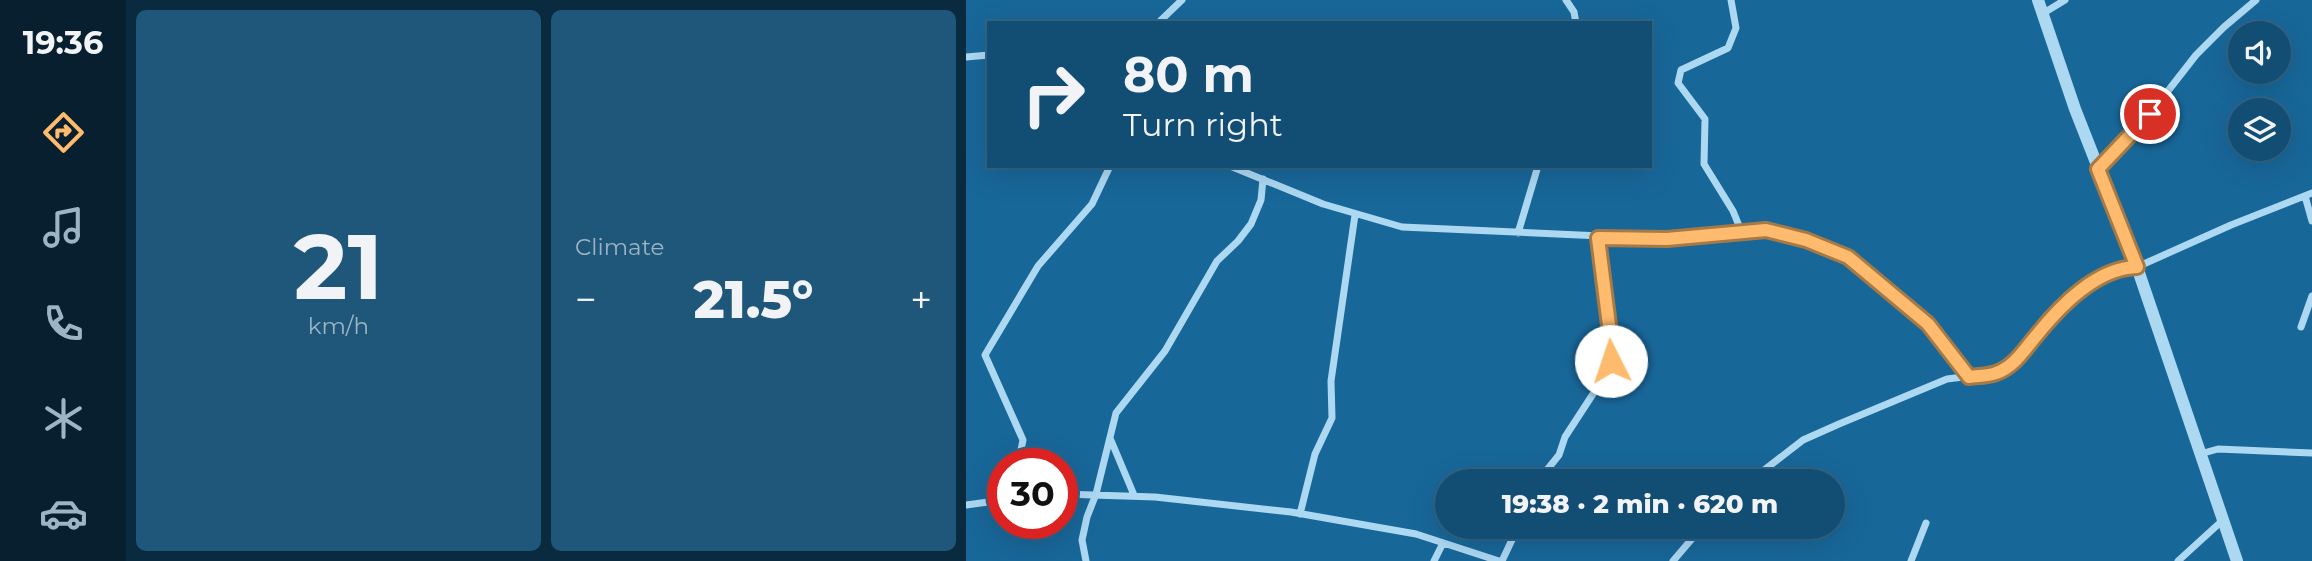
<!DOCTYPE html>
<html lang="en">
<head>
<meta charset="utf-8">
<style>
	body { margin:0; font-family:Montserrat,sans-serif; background:#1f577b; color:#f1f3f6; height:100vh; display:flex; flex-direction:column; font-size:26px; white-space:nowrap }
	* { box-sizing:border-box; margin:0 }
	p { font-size:23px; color:#9cb4c4 }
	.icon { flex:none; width:38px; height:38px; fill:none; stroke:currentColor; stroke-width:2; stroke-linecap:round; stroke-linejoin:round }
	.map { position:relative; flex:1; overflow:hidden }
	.drawer { display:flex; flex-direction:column; gap:10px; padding:10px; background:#0a2a3f; width:840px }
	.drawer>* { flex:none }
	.banner { position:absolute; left:21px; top:21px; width:665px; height:147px; border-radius:0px; box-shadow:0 7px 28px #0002,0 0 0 2px #316485; background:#124d73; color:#f1f3f6; overflow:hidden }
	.tools { position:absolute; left:1262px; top:21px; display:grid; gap:14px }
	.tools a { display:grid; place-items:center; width:63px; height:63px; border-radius:50%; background:#124d73; box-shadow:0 7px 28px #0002,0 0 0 2px #316485; font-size:35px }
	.speed { position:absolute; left:21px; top:448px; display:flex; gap:14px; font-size:35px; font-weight:700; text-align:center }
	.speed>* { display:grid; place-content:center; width:91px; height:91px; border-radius:50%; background:#124d73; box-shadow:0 7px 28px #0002,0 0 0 2px #316485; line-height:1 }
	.speed .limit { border:10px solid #d22; background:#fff; color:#111 }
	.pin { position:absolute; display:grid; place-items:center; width:60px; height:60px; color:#fff; margin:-30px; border:4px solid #fff; border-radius:50%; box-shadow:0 2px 7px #0007 }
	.me { position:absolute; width:77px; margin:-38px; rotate:356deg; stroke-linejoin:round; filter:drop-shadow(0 0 5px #0008) }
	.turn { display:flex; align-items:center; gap:24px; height:147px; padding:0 21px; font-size:32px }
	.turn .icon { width:91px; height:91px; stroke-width:2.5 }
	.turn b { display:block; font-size:49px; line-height:60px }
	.big { font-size:52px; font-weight:800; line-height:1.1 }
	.drawer .widget { flex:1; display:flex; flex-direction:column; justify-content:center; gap:10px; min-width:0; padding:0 24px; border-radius:10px; background:#1f577b }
	.drawer .dial { align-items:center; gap:0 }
	.dial b { font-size:91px; line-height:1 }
	.heat { display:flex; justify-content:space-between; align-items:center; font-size:38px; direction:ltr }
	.drawer .tiles { flex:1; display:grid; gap:10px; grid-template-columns:repeat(2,1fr) }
	.trip { position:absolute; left:469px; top:469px; width:410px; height:70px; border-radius:35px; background:#124d73; box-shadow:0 7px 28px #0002,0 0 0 2px #316485; font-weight:800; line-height:70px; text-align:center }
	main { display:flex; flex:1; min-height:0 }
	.tabs { display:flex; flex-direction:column; width:126px; justify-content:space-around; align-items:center; background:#071f2e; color:#9cb4c4 }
	.tabs .icon { width:49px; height:49px }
	.tabs .active { color:#ffbb6d }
	.tabs b { font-size:32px; color:#f1f3f6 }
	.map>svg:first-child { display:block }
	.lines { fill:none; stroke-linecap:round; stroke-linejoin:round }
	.minor { stroke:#acd8f2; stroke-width:7 }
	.tertiary { stroke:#acd8f2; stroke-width:12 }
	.route-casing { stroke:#a67a47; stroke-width:18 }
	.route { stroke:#ffbb6d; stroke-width:12 }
</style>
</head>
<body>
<main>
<nav class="tabs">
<b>19:36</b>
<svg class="icon active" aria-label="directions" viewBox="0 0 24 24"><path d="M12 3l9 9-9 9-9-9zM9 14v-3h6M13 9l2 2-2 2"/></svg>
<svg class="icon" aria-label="music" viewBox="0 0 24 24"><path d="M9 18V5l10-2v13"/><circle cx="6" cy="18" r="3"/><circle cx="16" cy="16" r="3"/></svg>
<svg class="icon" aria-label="phone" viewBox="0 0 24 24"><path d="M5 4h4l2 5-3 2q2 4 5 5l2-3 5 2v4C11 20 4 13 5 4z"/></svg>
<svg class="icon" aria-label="climate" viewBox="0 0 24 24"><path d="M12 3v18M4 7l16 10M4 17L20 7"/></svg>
<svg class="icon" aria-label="car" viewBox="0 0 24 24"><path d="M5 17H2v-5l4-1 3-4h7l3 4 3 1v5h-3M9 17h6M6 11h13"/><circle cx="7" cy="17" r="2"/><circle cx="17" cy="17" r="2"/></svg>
</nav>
<section class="drawer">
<div class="tiles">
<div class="widget dial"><b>21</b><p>km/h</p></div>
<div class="widget"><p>Climate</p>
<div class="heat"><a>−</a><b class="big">21.5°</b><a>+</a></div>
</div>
</div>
</section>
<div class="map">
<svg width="1346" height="561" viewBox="0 0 1346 561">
	<rect width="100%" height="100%" fill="#186799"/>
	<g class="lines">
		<!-- minor -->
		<path class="minor" d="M 600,0 L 608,12 L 610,23
			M 765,0 L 770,28 L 762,48 L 715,70 L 712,83 L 739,119 L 738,164 L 767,211 L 776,233
			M 1076,14 L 1099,0
			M 192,23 L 216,0
			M 0,57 L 23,55
			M 264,166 L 357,204 L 436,227 L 701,239 L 800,230 L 840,241 L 882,257 L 918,286 L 962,324 L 1003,377
			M 1132,169 L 1184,114 L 1230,55 L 1258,27 L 1290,0
			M 1339,196 L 1346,221
			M 552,233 L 572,166
			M 1335,327 L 1346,296
			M 144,438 L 168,495
			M 1234,454 L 1252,449 L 1346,453
			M 52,464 L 57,440 L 19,355 L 72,266 L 126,204 L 144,166
			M 572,481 L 593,455 L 599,437 L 640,374 L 645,361 L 646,349 L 632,238
			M 784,481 L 837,440 L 873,424 L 981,379 L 1030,373 L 1055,355 L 1097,304 L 1119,287 L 1157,267 L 1171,267 L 1265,225 L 1346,193
			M 96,494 L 189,497 L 325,512 L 450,534 L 533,561
			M 0,505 L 37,500
			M 334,514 L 349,454 L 366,418 L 365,381 L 389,215
			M 120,561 L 116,540 L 121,517 L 130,494 L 150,413 L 199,351 L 251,261 L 272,241 L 285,224 L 295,200 L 297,179
			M 468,561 L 477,543
			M 536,561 L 552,527
			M 707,561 L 736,527
			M 945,561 L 960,523
			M 1212,561 L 1257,520"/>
		<!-- tertiary -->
		<path class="tertiary" d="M 1072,0 L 1109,109 L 1171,267 L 1271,561"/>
	</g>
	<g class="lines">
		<!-- route casing -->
		<g class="route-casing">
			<path id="route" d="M 645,361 L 646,349 L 632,238 L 701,239 L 800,230 L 840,240 L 882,257 L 962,324 L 1003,377 C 1011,376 1022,376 1030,373 C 1048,367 1058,350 1070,336 C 1094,306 1130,268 1171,267 L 1132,169 L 1184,114"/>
		</g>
		<!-- route -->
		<use href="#route" class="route"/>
	</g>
</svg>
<div class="tools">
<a><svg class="icon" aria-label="sound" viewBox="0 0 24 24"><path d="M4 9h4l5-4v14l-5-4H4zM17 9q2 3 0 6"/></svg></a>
<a><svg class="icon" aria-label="layers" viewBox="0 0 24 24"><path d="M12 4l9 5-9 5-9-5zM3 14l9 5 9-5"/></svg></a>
</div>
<div class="speed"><div class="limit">30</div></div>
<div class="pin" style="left:1184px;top:114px;background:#d93025"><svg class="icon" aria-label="arrive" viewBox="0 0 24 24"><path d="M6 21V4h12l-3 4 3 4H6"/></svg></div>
<svg class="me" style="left:645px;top:361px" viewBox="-20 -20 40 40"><circle r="19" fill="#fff"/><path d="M0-13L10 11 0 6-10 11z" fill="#ffbb6d"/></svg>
<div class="trip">19:38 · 2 min · 620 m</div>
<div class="banner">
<div class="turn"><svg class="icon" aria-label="right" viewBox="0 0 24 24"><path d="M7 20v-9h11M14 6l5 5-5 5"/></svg><div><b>80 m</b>Turn right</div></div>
</div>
</div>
</main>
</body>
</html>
